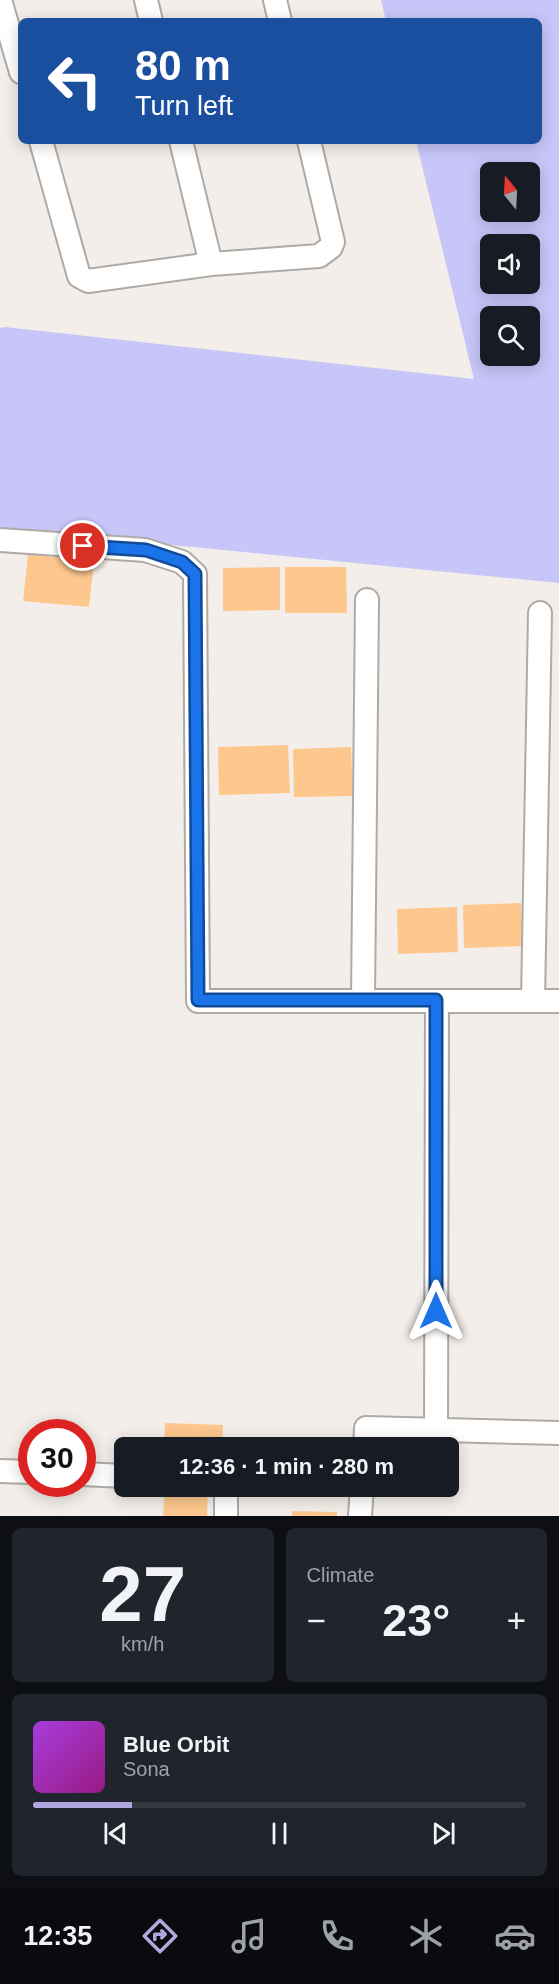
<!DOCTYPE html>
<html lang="en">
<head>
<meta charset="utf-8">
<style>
	body { margin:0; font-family:Helvetica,sans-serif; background:#20242c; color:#f1f3f6; height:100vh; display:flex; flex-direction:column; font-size:22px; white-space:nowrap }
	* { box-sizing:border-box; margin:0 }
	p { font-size:20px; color:#9ea1a6 }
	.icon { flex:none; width:33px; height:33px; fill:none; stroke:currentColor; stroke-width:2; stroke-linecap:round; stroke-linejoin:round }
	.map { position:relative; height:1516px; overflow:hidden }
	.sheet { display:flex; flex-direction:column; gap:12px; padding:12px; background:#0d0f14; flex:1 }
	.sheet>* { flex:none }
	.banner { position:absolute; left:18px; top:18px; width:524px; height:126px; border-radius:9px; box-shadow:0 3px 15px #0003; background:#1a4fa0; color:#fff; overflow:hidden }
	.needle { width:39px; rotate:342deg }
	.fabs { position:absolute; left:480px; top:162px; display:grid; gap:12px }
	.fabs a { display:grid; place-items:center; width:60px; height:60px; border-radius:9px; background:#171b24; box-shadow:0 3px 15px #0003; font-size:30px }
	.speed { position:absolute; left:18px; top:1419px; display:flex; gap:12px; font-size:30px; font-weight:700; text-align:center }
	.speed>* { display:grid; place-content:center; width:78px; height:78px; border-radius:50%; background:#171b24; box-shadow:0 3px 15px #0003; line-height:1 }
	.speed .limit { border:9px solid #d22; background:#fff; color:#111 }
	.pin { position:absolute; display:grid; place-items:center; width:51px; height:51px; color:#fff; margin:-26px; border:3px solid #fff; border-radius:50%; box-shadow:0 2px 6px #0007 }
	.me { position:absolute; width:66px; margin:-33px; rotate:0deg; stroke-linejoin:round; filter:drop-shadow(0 0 4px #0008) }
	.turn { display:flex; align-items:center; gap:21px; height:126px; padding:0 18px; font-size:27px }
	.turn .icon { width:78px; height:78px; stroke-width:2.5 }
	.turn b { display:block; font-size:42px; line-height:51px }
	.big { font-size:45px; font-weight:700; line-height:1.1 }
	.sheet .widget { flex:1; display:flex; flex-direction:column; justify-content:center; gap:9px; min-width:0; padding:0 21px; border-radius:9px; background:#20242c }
	.sheet .dial { align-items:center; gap:0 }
	.dial b { font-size:78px; line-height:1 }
	.song { display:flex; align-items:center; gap:18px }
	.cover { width:72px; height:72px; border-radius:9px; background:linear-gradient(135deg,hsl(280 70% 55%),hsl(310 70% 35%)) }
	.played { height:6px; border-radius:3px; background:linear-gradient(90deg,#b1a7e0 20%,#363941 20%) }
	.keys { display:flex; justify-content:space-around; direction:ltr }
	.heat { display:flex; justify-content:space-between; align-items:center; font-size:33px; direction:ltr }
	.sheet .tiles { flex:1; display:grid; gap:12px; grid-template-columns:1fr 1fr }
	.widget:last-child { grid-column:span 2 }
	.trip { position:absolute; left:114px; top:1437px; width:345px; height:60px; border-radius:9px; background:#171b24; box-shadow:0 3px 15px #0003; font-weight:700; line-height:60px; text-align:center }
	.tabs { display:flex; height:96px; justify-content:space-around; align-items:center; background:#090b0e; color:#9ea1a6 }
	.tabs .icon { width:42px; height:42px }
	.tabs .active { color:#b1a7e0 }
	.tabs b { font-size:27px; color:#f1f3f6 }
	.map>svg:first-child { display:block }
	.green { fill:#c8c6f9; fill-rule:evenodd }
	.building { fill:#fdc78d }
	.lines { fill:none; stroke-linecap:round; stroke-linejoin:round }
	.minor-casing { stroke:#afaaa5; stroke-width:26 }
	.minor { stroke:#fff; stroke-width:22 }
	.route-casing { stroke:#114b97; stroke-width:15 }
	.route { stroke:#1a73e8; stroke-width:10 }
</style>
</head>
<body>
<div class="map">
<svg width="559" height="1516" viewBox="0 0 559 1516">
	<rect width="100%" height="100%" fill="#f3eee9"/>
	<!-- green -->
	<path class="green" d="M 381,0 L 559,0 L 559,583 L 0,528 L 0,328 L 5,327 L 474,379 L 416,141 L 538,141 L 538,21 L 386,21 ZM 490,172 L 530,172 L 530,212 L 490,212 ZM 490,244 L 530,244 L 530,284 L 490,284 ZM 490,316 L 530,316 L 530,356 L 490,356 Z"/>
	<!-- building -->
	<path class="building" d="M 28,554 L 94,561 L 89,607 L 23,601 Z
		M 280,567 L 280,610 L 223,611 L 223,568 Z
		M 285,567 L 346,567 L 347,613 L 285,613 Z
		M 288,745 L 290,793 L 219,795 L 218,747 Z
		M 351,747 L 353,796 L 294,797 L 293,749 Z
		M 521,903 L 523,946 L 464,948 L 463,905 Z
		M 457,907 L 458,952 L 398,954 L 397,909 Z
		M 165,1423 L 223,1425 L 222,1448 L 164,1448 Z
		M 165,1486 L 208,1486 L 207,1516 L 163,1516 Z
		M 292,1511 L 337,1512 L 337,1516 L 292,1516 Z"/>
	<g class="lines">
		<!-- minor casing -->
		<g class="minor-casing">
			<path id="minor" d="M 0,0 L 21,72
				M 146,0 L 151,21
				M 275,0 L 280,21
				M 41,141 L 79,276 L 88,281 L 211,264 L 319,256 L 331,247 L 333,242 L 309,141
				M 181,141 L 211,264
				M 0,540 L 145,550 L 182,562 L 195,574 L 198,1001 L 559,1001
				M 363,1000 L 367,600
				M 533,1001 L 540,613
				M 436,1430 L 437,1001
				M 365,1448 L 366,1428 L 559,1433
				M 0,1471 L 32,1472
				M 82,1474 L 124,1476
				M 226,1516 L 226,1486
				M 360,1516 L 362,1486"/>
		</g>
		<!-- minor -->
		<use href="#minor" class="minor"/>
	</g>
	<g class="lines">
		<!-- route casing -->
		<g class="route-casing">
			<path id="route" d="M 83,546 L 146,550 L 182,562 L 195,574 L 198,1000 L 436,1000 L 436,1311"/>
		</g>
		<!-- route -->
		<use href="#route" class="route"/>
	</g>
</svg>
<div class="fabs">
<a><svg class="needle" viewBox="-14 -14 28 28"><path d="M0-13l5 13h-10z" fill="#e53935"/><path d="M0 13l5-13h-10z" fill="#9ea1a6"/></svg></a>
<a><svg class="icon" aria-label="sound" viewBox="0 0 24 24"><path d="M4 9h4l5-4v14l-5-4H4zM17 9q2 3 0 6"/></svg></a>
<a><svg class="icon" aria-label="search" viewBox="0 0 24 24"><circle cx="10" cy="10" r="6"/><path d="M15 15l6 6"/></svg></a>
</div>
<div class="speed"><div class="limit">30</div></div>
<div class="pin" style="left:83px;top:546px;background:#d93025"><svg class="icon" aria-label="arrive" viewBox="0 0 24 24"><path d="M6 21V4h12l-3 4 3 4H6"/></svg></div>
<svg class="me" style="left:436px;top:1311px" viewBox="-20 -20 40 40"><path d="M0-17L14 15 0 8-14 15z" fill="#1a73e8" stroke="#fff" stroke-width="4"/></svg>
<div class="trip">12:36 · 1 min · 280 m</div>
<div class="banner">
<div class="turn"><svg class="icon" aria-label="left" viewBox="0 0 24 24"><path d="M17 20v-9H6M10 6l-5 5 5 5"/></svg><div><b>80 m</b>Turn left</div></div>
</div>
</div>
<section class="sheet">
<div class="tiles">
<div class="widget dial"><b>27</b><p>km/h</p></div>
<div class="widget"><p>Climate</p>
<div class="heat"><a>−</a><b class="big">23°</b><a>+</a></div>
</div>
<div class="widget">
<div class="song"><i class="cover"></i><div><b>Blue Orbit</b><p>Sona</p></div></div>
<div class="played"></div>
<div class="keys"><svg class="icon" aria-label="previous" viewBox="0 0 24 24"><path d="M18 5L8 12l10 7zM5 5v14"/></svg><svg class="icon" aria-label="pause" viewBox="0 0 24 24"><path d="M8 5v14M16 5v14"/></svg><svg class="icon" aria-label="next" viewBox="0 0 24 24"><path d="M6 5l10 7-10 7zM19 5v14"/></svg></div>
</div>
</div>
</section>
<nav class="tabs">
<b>12:35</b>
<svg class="icon active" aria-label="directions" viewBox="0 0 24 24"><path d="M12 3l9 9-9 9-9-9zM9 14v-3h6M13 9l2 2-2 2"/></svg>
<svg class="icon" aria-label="music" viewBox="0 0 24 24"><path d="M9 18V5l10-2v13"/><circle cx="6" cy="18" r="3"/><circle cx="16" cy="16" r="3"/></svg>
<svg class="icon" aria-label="phone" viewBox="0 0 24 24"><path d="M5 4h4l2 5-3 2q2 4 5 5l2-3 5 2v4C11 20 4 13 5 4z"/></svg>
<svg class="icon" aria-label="climate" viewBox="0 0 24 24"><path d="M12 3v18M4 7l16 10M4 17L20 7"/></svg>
<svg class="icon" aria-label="car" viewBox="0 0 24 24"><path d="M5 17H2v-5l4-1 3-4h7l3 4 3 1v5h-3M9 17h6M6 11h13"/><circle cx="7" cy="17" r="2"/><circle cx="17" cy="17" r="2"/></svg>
</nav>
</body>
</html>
